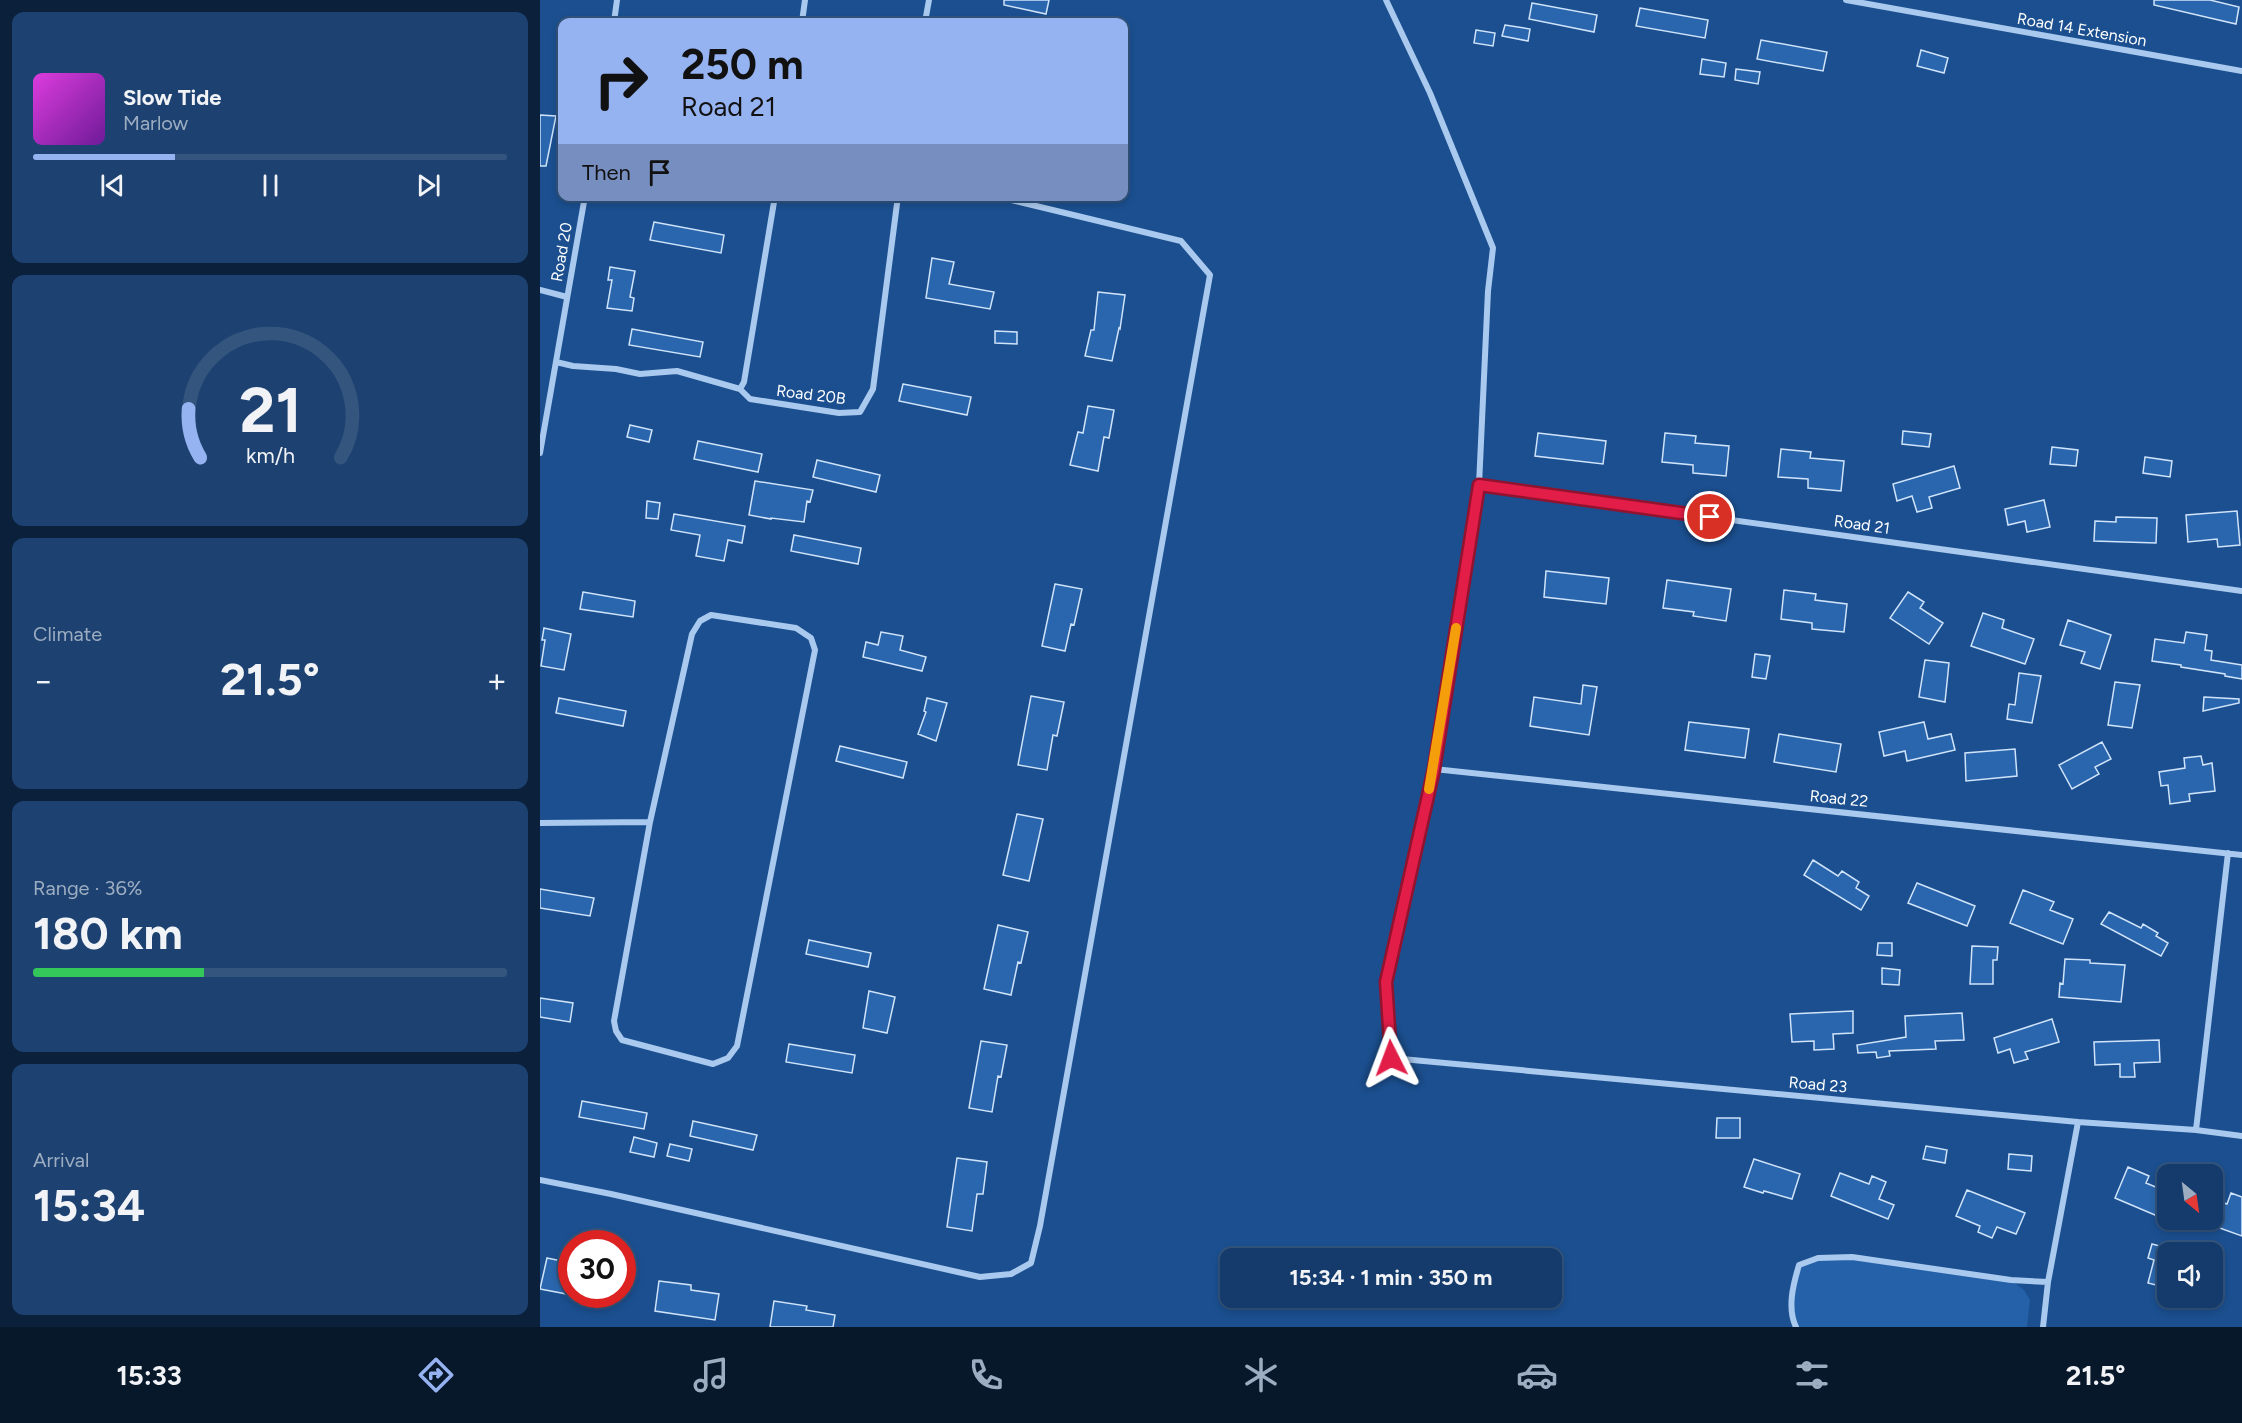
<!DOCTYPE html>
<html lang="en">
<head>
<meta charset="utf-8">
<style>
	body { margin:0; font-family:Figtree,sans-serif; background:#1d4271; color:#f1f3f6; height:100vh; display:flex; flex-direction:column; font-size:22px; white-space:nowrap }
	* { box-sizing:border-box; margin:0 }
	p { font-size:20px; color:#9dadc1 }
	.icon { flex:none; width:33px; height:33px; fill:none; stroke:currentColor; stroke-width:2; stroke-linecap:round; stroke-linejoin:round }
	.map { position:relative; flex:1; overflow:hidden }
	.sheet { display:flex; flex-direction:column; gap:12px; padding:12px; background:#0b203b; width:540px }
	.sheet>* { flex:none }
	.guide { position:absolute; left:18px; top:18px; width:570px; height:183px; border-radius:12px; box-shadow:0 3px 9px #0003,0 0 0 2px #33557e; background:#95b2f1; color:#111; overflow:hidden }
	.needle { width:39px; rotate:151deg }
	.buttons { position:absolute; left:1617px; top:1164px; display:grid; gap:12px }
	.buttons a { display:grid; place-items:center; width:66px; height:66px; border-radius:12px; background:#143b6b; box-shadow:0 3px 9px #0003,0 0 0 2px #33557e; font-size:30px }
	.speed { position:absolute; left:18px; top:1230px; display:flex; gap:12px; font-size:30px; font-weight:700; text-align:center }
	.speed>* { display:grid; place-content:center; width:78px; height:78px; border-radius:50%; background:#143b6b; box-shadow:0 3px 9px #0003,0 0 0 2px #33557e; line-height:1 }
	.speed .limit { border:9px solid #d22; background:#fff; color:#111 }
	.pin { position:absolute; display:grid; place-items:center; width:51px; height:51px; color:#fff; margin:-26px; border:3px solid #fff; border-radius:50%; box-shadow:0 2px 6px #0007 }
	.me { position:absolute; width:66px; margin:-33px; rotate:357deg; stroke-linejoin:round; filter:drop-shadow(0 0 4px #0008) }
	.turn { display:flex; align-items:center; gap:21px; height:126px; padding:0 24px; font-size:27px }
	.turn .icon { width:78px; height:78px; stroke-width:2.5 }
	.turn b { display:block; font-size:42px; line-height:51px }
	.then { display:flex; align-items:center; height:57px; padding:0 24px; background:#0003; gap:12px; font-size:22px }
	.big { font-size:45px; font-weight:700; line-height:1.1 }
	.sheet .card { flex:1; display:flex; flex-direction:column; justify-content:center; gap:9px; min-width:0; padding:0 21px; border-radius:12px; background:#1d4271 }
	.sheet .dial { align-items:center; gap:0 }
	.dial svg { height:156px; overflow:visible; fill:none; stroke:#33557e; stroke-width:7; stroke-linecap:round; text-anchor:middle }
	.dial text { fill:#f1f3f6; stroke:none }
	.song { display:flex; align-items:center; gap:18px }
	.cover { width:72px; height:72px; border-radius:9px; background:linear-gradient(135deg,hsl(300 70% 55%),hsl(280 70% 35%)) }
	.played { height:6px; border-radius:3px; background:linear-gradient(90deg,#95b2f1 30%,#33557e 30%) }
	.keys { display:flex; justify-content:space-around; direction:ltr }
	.heat { display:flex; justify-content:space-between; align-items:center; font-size:33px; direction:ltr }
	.charge { height:9px; border-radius:4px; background:linear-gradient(90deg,#34c759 36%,#33557e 0) }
	.trip { position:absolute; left:680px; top:1248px; width:342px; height:60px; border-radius:12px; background:#143b6b; box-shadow:0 3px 9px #0003,0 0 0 2px #33557e; font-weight:700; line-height:60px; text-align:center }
	.tab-bar { display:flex; height:96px; justify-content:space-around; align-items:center; background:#08182b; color:#9dadc1 }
	.tab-bar .icon { width:42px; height:42px }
	.tab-bar .active { color:#95b2f1 }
	.tab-bar b { font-size:27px; color:#f1f3f6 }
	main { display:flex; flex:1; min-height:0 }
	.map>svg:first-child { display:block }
	.green { fill:#2461a8 }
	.building { fill:#2a66ad; stroke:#cfe3fa; stroke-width:1.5 }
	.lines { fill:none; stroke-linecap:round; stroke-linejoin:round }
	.street { stroke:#a9c9ee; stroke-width:6 }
	.route-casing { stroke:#92132f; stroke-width:15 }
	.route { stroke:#e11d48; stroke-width:10 }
	.slow { stroke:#f59e0b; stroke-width:10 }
	.labels { text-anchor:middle; stroke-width:6; stroke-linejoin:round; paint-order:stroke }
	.street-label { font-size:16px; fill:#fff; stroke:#1b4f8f }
</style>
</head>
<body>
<main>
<section class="sheet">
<div class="card">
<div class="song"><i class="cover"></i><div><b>Slow Tide</b><p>Marlow</p></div></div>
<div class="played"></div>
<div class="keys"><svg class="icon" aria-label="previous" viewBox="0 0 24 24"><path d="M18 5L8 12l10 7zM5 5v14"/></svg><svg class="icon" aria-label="pause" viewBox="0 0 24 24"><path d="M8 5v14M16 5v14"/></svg><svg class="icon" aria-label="next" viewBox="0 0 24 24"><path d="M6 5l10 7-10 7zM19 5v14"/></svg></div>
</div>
<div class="card dial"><svg viewBox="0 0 100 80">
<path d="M14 69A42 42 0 1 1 86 69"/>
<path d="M14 69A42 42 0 0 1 8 44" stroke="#95b2f1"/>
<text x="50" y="56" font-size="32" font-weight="700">21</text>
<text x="50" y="72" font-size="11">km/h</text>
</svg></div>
<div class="card"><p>Climate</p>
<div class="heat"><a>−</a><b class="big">21.5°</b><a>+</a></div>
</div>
<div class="card"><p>Range · 36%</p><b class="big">180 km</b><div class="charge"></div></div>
<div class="card"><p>Arrival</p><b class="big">15:34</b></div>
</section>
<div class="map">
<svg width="1702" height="1327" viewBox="0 0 1702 1327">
	<rect width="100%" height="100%" fill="#1b4f8f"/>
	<!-- green -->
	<path class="green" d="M 1312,1257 L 1471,1280 L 1484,1290 L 1490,1300 L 1487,1327 L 1256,1327 L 1252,1286 L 1259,1265 L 1278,1258 Z"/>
	<!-- building -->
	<path class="building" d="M 464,0 L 509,0 L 506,14 L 464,5 Z
		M 1614,0 L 1670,0 L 1699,7 L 1696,24 L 1614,5 Z
		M 992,3 L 1057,15 L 1054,32 L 989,19 Z
		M 1100,8 L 1168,20 L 1165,38 L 1096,26 Z
		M 965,25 L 990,29 L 988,41 L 962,36 Z
		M 936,30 L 955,33 L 953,46 L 934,43 Z
		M 1221,40 L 1287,52 L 1283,71 L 1217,59 Z
		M 1381,50 L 1408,58 L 1404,73 L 1377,66 Z
		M 1162,59 L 1186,63 L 1184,77 L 1160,74 Z
		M 1196,69 L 1220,72 L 1218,84 L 1195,80 Z
		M 0,115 L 16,116 L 6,166 L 0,166 Z
		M 114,222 L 184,235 L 181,253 L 110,240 Z
		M 392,258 L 414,262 L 409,284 L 454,292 L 450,309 L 386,298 Z
		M 70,267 L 95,271 L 90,297 L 94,298 L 92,311 L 67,308 L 72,280 L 68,280 Z
		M 558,292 L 585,295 L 580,329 L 579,328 L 572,361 L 545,356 L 551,330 L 554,330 Z
		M 92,329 L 163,342 L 160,357 L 89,345 Z
		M 455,331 L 477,332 L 477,344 L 455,343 Z
		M 363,384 L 431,397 L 427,415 L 359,401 Z
		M 548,406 L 574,410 L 569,438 L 564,437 L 558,471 L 530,465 L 538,432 L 543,433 Z
		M 90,425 L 112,430 L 109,442 L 87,437 Z
		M 1363,431 L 1391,434 L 1389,447 L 1362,444 Z
		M 998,433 L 1066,441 L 1063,464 L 995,456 Z
		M 1125,433 L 1156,436 L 1155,443 L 1189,446 L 1186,476 L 1153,473 L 1153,465 L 1122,462 Z
		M 158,441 L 222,454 L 218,472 L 154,459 Z
		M 1512,447 L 1538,450 L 1536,466 L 1510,464 Z
		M 1241,449 L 1271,452 L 1270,458 L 1304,461 L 1301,491 L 1268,488 L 1268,479 L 1238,477 Z
		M 1605,457 L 1632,461 L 1630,477 L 1603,473 Z
		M 277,460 L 340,475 L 336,492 L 273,477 Z
		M 1414,466 L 1420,488 L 1389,497 L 1392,508 L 1377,512 L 1372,496 L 1357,501 L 1353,484 Z
		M 215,481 L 273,490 L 270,502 L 267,501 L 264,522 L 231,518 L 231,519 L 209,515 Z
		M 1504,500 L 1510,527 L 1487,532 L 1485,521 L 1468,525 L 1465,509 Z
		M 107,501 L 120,503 L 118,519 L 106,518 Z
		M 1697,511 L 1700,545 L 1678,547 L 1677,539 L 1648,542 L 1646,515 Z
		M 134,514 L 205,526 L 202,543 L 188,540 L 184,561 L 156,556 L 160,535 L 131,530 Z
		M 1576,517 L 1617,518 L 1616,543 L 1554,541 L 1555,521 L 1576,522 Z
		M 254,535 L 321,548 L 318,564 L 251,551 Z
		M 1006,571 L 1069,578 L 1066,604 L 1004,597 Z
		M 1127,580 L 1191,589 L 1186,621 L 1153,616 L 1154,612 L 1123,608 Z
		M 515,584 L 542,589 L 534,625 L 531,624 L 525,651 L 502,646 Z
		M 1244,590 L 1276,594 L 1275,600 L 1307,604 L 1304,632 L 1272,629 L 1272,623 L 1241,619 Z
		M 43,592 L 95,601 L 93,617 L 40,609 Z
		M 1368,592 L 1384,602 L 1380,608 L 1403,623 L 1389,644 L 1350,618 Z
		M 1443,613 L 1464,620 L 1462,628 L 1494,639 L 1485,664 L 1431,646 Z
		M 1528,620 L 1571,635 L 1560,669 L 1541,663 L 1545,652 L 1520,645 Z
		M 4,628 L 31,634 L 24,670 L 1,666 L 5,640 L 2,640 Z
		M 341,632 L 363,636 L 360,650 L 386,657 L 382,671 L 323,657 L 326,642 L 338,645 Z
		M 1646,632 L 1667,635 L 1665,650 L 1672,651 L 1671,660 L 1702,665 L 1702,679 L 1685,676 L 1685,674 L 1641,667 L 1641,665 L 1612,661 L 1615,639 L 1644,643 Z
		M 1215,654 L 1230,656 L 1226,679 L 1212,677 Z
		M 1385,660 L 1409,663 L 1405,702 L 1379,697 Z
		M 1479,673 L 1501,676 L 1492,723 L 1467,719 L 1469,704 L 1475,705 Z
		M 1575,682 L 1600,685 L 1592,728 L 1568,725 Z
		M 1043,685 L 1057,687 L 1049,735 L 990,726 L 994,697 L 1041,704 Z
		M 491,696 L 524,702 L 517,736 L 513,735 L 507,770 L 478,765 Z
		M 1664,697 L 1699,699 L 1699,703 L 1663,711 Z
		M 19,698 L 86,711 L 83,726 L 16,713 Z
		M 387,698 L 407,703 L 396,741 L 378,734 L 386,712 L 384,711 Z
		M 1149,722 L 1209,729 L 1205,758 L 1145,750 Z
		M 1384,722 L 1388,739 L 1411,734 L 1415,750 L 1367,761 L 1365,751 L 1344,756 L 1339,732 Z
		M 1239,734 L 1301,744 L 1296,772 L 1234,762 Z
		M 1562,742 L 1571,759 L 1555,767 L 1559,774 L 1532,789 L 1519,765 Z
		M 300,746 L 367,762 L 363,778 L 296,761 Z
		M 1475,749 L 1477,776 L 1426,781 L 1425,753 Z
		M 1661,756 L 1663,765 L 1672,763 L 1675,791 L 1649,794 L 1650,801 L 1630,804 L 1628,785 L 1621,786 L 1619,772 L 1645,768 L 1644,758 Z
		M 477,814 L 503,819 L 489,881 L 463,875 Z
		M 1273,860 L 1298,876 L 1302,871 L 1319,882 L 1316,888 L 1329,896 L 1321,910 L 1264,875 Z
		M 1377,883 L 1435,906 L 1427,926 L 1368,903 Z
		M 0,889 L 54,898 L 50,916 L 0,908 Z
		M 1483,890 L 1514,902 L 1510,910 L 1533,919 L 1523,944 L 1470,923 Z
		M 1569,912 L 1601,928 L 1603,924 L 1618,933 L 1616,936 L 1628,943 L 1621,956 L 1561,924 Z
		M 458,925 L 488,932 L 481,963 L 478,962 L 471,995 L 444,989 Z
		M 269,940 L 331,953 L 328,967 L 266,954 Z
		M 1338,943 L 1352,943 L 1352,956 L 1337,955 Z
		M 1432,946 L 1458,947 L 1457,960 L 1453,960 L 1453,984 L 1430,984 Z
		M 1525,959 L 1550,960 L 1550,963 L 1585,965 L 1581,1002 L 1519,997 L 1520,983 L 1523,984 Z
		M 1342,968 L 1360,970 L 1359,985 L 1342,984 Z
		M 329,991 L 355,997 L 347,1033 L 323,1028 Z
		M 0,998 L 33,1003 L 30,1022 L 0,1017 Z
		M 1313,1011 L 1313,1033 L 1293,1034 L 1294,1049 L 1274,1050 L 1274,1041 L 1252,1042 L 1250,1014 Z
		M 1422,1013 L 1424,1040 L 1395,1041 L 1396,1049 L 1349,1051 L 1350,1056 L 1337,1058 L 1336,1052 L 1318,1053 L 1317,1045 L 1366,1037 L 1365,1016 Z
		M 1512,1019 L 1519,1042 L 1485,1052 L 1488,1059 L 1474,1063 L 1470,1049 L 1458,1053 L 1454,1038 Z
		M 1619,1040 L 1620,1062 L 1594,1063 L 1595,1077 L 1580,1077 L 1580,1064 L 1555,1065 L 1554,1042 Z
		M 441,1041 L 467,1045 L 461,1077 L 458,1076 L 452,1112 L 429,1108 Z
		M 249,1044 L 315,1055 L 312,1073 L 246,1062 Z
		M 42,1101 L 107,1113 L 104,1129 L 39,1117 Z
		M 1177,1118 L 1200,1118 L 1200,1138 L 1176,1138 Z
		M 153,1121 L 217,1135 L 213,1150 L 150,1136 Z
		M 94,1137 L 117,1143 L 114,1157 L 90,1152 Z
		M 130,1144 L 152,1149 L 149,1161 L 127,1156 Z
		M 1386,1146 L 1407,1150 L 1405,1163 L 1383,1159 Z
		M 1469,1154 L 1492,1156 L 1491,1171 L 1468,1169 Z
		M 417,1158 L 447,1162 L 443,1194 L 437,1194 L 432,1231 L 407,1227 Z
		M 1214,1159 L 1260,1174 L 1252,1199 L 1224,1191 L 1223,1193 L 1204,1187 Z
		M 1588,1167 L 1609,1176 L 1606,1183 L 1628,1192 L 1628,1205 L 1622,1218 L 1575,1198 Z
		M 1300,1173 L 1329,1184 L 1332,1176 L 1346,1182 L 1339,1199 L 1354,1205 L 1348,1219 L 1291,1196 Z
		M 1427,1190 L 1485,1213 L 1476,1234 L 1457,1227 L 1452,1238 L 1438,1232 L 1440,1226 L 1416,1216 Z
		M 1691,1193 L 1702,1197 L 1702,1236 L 1677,1227 L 1680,1218 L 1672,1215 L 1672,1199 L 1687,1204 Z
		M 1612,1244 L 1628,1248 L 1628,1288 L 1608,1283 L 1614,1260 L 1608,1258 Z
		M 7,1258 L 32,1263 L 32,1295 L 0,1289 Z
		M 119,1281 L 151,1285 L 151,1290 L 179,1294 L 175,1320 L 115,1311 Z
		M 234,1301 L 267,1306 L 266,1310 L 295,1315 L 293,1327 L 230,1327 Z"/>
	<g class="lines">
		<!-- street -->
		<path class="street" d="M 846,0 L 890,93 L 953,248 L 948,291 L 939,485 L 894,769 L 847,982 L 851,1058 L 1538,1122 L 1656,1130 L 1702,1136
			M 1306,0 L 1702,71
			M 74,22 L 77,0
			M 262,22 L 265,0
			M 385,22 L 389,0
			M 235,196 L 204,382 L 200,389 L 210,399 L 299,413 L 320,412 L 333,389 L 358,196
			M 0,290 L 27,297
			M 16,362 L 33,366 L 76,369 L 100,374 L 137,371 L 200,389
			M 0,453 L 45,196
			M 939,485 L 1702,591
			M 171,615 L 256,628 L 271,638 L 275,650 L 197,1046 L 188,1058 L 173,1064 L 82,1040 L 76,1031 L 74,1021 L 110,822 L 152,634 L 160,621 Z
			M 894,769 L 1702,855
			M 0,823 L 110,822
			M 1656,1130 L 1688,853
			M 0,1180 L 71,1194 L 440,1277 L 471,1274 L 491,1263 L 500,1226 L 670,275 L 641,241 L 455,196
			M 1256,1327 C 1247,1308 1253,1285 1259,1265 L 1278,1258 L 1312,1257 L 1471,1280 L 1508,1282
			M 1503,1327 L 1508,1282 L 1538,1122"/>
	</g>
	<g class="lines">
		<!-- route casing -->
		<g class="route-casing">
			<path id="route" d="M 851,1058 L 846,982 L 894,769 L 939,485 L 1170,517"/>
		</g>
		<!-- route -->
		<use href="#route" class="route"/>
		<!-- slow -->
		<path class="slow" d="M 889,789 L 916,628"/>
	</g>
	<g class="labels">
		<!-- street labels -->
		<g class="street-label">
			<text transform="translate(1542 29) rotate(10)" y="6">Road 14 Extension</text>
			<text transform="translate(21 252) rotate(-80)" y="6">Road 20</text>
			<text transform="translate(271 394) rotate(7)" y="6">Road 20B</text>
			<text transform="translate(1322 524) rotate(8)" y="6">Road 21</text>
			<text transform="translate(1299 798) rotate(6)" y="6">Road 22</text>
			<text transform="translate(1278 1084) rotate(5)" y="6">Road 23</text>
		</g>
	</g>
</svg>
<div class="buttons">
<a><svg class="needle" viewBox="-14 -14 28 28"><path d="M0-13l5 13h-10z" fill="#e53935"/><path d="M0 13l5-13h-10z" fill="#9dadc1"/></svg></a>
<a><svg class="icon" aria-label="sound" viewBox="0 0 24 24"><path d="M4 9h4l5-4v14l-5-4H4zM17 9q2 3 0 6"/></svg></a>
</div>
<div class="speed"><div class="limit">30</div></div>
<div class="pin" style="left:1170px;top:517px;background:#d93025"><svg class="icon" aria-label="arrive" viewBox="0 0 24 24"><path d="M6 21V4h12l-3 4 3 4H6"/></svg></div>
<svg class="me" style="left:851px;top:1058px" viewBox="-20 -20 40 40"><path d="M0-17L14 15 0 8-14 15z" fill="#e11d48" stroke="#fff" stroke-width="4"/></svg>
<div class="trip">15:34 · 1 min · 350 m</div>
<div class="guide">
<div class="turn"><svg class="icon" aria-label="right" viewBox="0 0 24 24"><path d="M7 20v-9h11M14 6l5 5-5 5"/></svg><div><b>250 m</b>Road 21</div></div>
<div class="then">Then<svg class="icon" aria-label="arrive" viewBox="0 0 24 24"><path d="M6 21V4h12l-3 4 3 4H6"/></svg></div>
</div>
</div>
</main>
<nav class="tab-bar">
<b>15:33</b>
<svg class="icon active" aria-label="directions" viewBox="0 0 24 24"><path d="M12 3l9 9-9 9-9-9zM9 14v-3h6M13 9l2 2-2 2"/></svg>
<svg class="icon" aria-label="music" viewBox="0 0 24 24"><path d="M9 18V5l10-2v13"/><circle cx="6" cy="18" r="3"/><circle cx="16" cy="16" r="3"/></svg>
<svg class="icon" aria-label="phone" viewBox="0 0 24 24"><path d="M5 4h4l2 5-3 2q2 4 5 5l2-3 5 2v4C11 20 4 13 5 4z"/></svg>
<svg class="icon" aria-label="climate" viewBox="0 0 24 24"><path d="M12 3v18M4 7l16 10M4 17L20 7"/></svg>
<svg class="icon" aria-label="car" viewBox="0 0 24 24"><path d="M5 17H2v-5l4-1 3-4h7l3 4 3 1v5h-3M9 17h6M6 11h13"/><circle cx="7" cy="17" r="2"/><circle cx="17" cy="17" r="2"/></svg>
<svg class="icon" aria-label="filters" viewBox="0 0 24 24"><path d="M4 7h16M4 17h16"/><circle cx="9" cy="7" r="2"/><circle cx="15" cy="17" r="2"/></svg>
<b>21.5°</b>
</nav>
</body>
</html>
